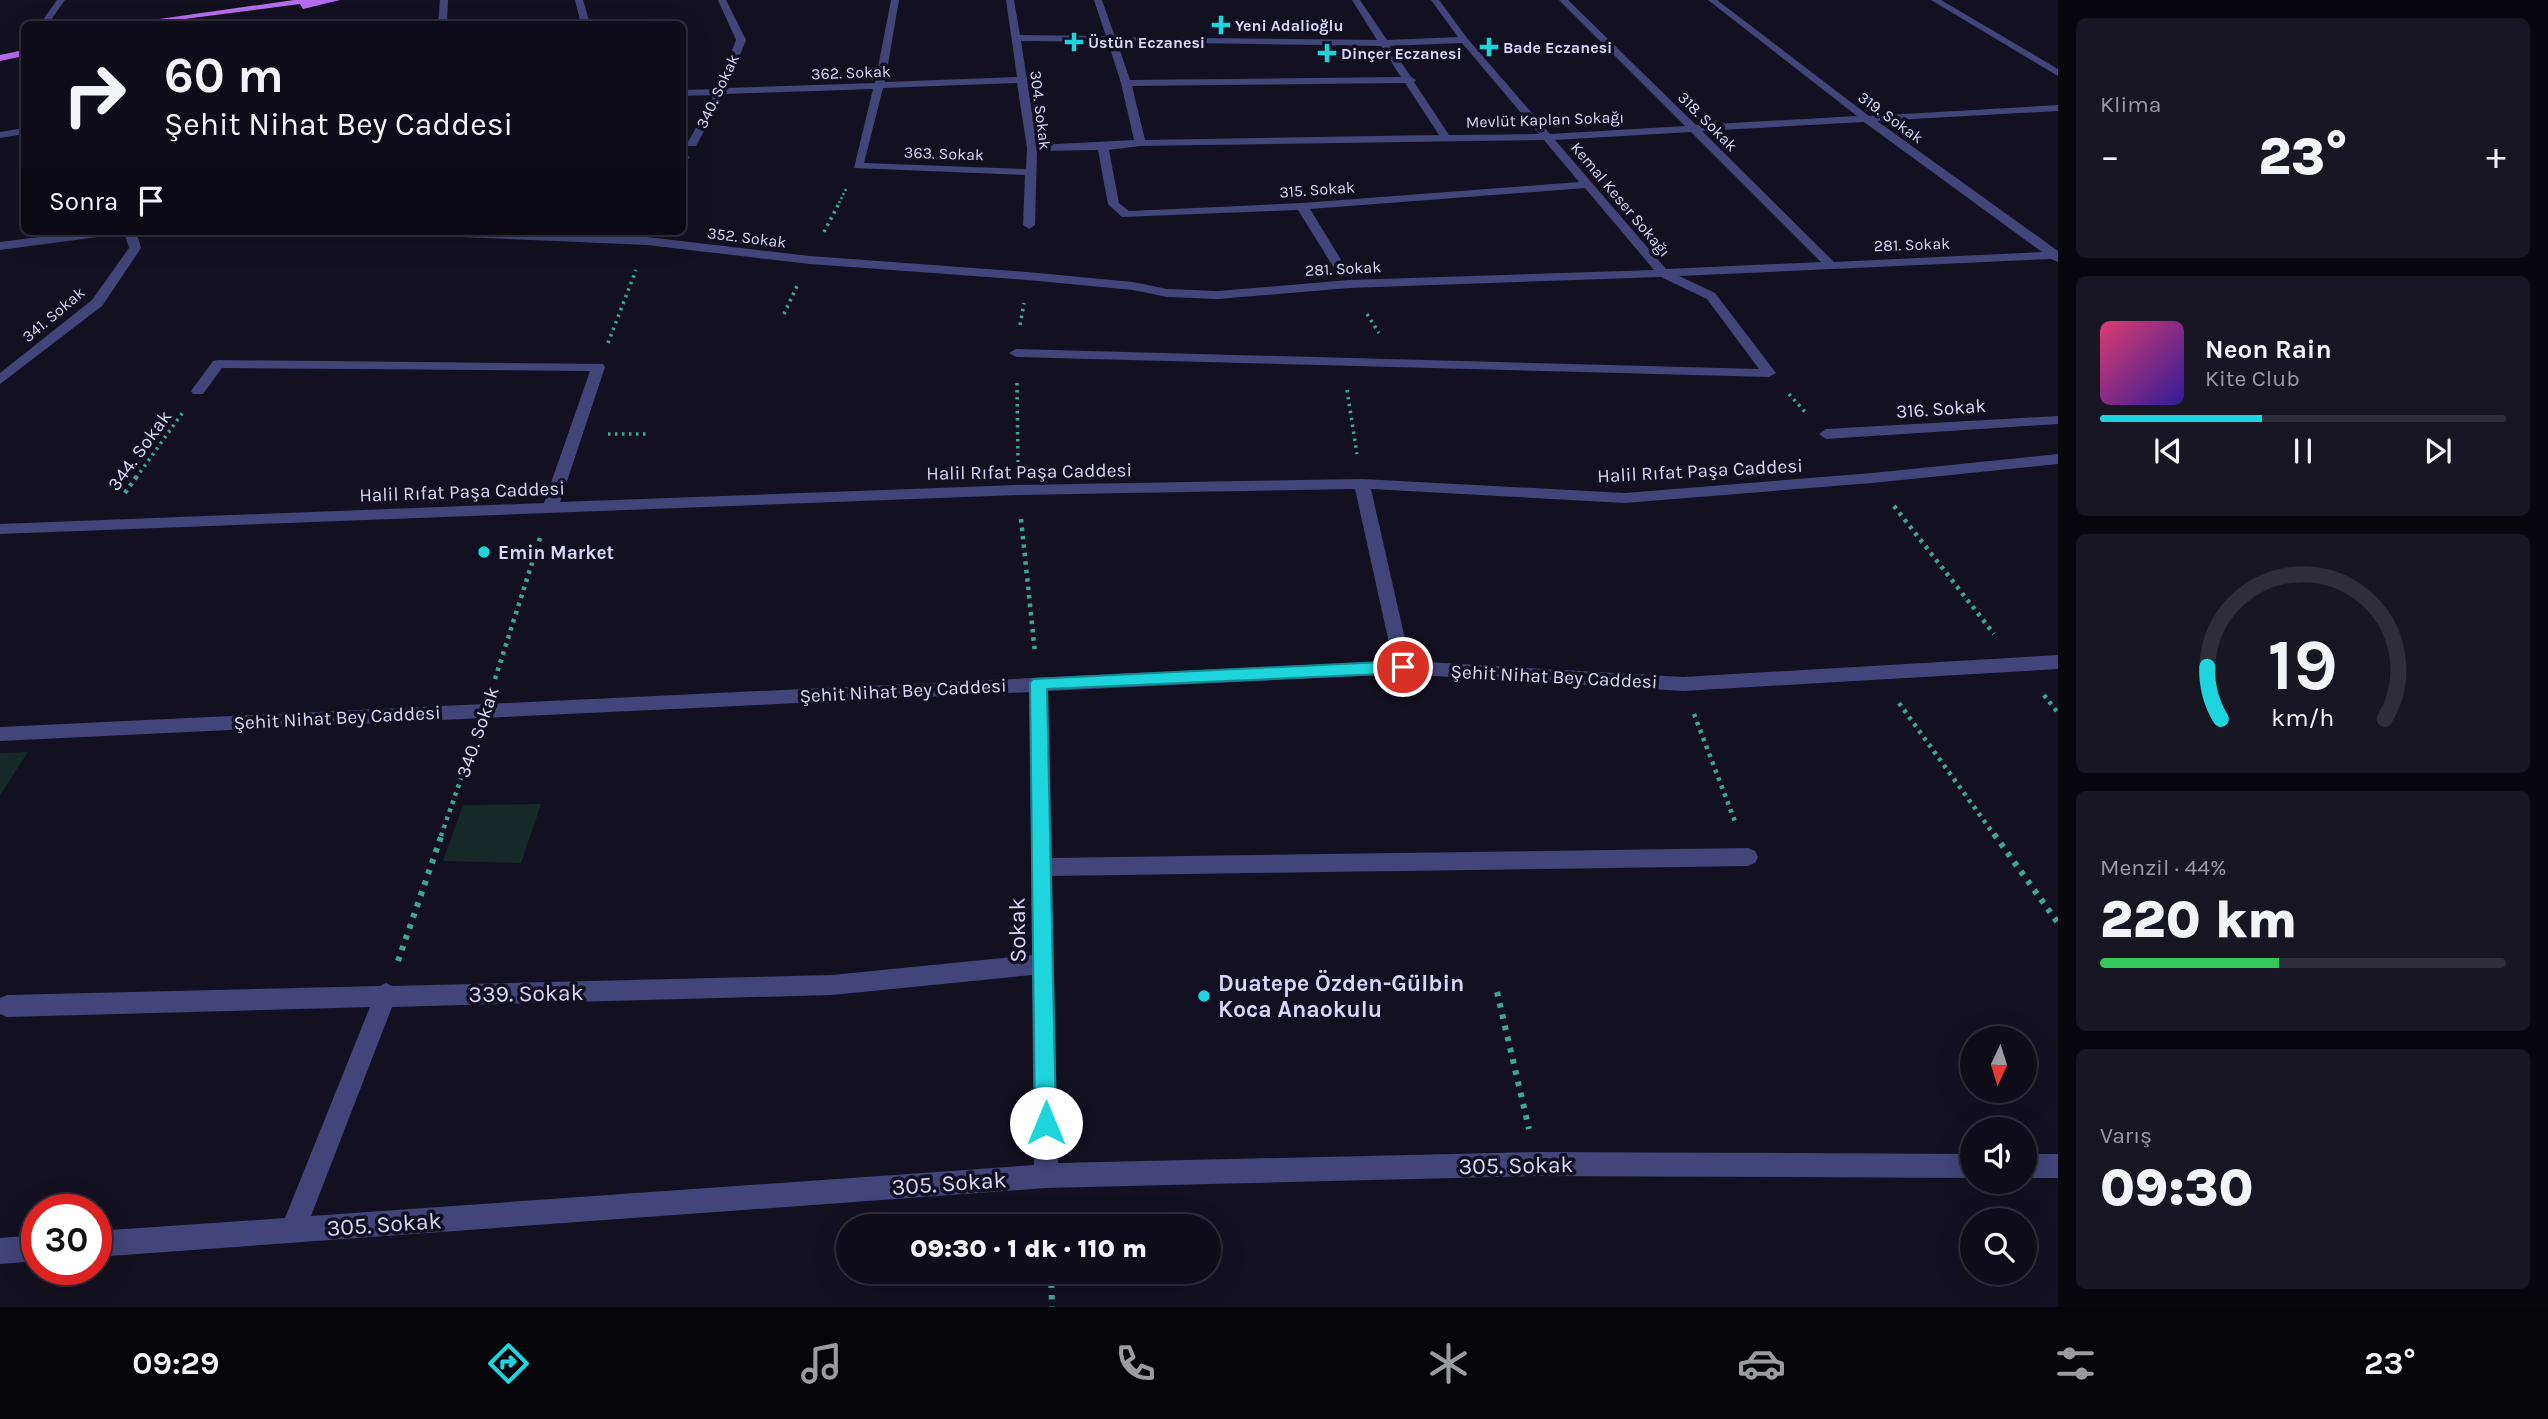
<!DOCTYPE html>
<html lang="tr">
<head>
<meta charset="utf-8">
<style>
	body { margin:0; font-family:Karla,sans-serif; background:#171622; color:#f1f3f6; height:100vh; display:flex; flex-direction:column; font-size:26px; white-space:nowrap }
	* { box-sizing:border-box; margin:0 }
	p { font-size:23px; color:#9b9ca2 }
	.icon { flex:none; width:38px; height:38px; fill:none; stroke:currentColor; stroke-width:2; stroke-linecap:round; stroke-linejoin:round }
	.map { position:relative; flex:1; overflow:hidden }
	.details { display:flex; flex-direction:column; gap:18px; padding:18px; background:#08070e; width:490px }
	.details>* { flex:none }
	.banner { position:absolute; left:21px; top:21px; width:665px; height:214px; border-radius:10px; box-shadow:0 7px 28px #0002,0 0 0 2px #2e2d38; background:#0e0d19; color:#f1f3f6; overflow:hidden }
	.needle { width:46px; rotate:184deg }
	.buttons { position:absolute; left:1960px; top:1026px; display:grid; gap:14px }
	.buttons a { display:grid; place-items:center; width:77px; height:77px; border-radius:50%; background:#0e0d19; box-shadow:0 7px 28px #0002,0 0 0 2px #2e2d38; font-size:35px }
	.speed { position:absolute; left:21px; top:1194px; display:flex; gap:14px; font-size:35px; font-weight:700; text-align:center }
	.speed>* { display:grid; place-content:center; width:91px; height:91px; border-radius:50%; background:#0e0d19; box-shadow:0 7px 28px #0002,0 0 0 2px #2e2d38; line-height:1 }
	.speed .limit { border:10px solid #d22; background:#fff; color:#111 }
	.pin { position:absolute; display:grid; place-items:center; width:60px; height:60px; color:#fff; margin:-30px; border:4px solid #fff; border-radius:50%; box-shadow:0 2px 7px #0007 }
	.me { position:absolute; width:77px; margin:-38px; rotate:0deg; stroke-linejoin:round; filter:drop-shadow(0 0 5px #0008) }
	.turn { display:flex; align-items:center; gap:24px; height:147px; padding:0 28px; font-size:32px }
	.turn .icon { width:91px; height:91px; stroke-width:2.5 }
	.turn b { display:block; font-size:49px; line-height:60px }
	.then { display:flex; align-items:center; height:66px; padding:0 28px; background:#0003; gap:14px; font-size:26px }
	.big { font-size:52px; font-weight:800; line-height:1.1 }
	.details .card { flex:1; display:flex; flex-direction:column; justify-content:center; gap:10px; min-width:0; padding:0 24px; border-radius:10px; background:#171622 }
	.details .dial { align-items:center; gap:0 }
	.dial svg { height:182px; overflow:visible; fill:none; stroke:#2e2d38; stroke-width:7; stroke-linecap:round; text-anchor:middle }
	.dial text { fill:#f1f3f6; stroke:none }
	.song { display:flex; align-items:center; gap:21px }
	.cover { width:84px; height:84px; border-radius:10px; background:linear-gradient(135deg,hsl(340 70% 55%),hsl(250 70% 35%)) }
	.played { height:7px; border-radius:4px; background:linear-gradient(90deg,#1fd5dd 40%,#2e2d38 40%) }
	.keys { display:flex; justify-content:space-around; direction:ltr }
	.heat { display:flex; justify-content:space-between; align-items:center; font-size:38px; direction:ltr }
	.charge { height:10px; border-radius:5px; background:linear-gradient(90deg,#34c759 44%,#2e2d38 0) }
	.trip { position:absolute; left:836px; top:1214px; width:385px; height:70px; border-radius:35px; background:#0e0d19; box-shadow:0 7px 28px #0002,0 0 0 2px #2e2d38; font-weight:800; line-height:70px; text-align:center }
	.tabs { display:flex; height:112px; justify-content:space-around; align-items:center; background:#06050a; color:#9b9ca2 }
	.tabs .icon { width:49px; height:49px }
	.tabs .current { color:#1fd5dd }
	.tabs b { font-size:32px; color:#f1f3f6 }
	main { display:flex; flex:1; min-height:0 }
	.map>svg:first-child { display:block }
	.green { fill:#152a28 }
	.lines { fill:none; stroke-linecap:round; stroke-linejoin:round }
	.path-far3 { stroke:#3fa598; stroke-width:2.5; stroke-dasharray:2 2.5; stroke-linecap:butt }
	.path-far2 { stroke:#3fa598; stroke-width:3.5; stroke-dasharray:2.5 4.5; stroke-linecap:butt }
	.path-far1 { stroke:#3fa598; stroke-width:4.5; stroke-dasharray:3.5 5; stroke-linecap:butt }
	.path { stroke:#3fa598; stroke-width:6; stroke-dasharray:4.5 7; stroke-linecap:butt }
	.minor { fill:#42447a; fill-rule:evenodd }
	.major { fill:#b46dea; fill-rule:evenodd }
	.route { fill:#1fd5dd; stroke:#148a90; stroke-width:2 }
	.poi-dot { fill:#1fd5dd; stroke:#131121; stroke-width:2.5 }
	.labels { text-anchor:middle; stroke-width:7; stroke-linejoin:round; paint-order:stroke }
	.far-poi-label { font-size:16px; font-weight:bold; fill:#d9d7f9; stroke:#131121; text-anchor:start }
	.far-street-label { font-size:16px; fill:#d9d7f9; stroke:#131121 }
	.street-label { font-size:19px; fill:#d9d7f9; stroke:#131121 }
	.poi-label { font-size:19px; font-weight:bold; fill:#d9d7f9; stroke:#131121; text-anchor:start }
	.near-street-label { font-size:23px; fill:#d9d7f9; stroke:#131121 }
	.near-poi-label { font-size:23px; font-weight:bold; fill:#d9d7f9; stroke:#131121; text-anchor:start }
</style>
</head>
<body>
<main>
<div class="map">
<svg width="2058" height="1307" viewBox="0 0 2058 1307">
	<rect width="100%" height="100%" fill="#131121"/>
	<!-- green -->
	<path class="green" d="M 28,752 L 0,795 L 0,753 Z
		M 541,804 L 521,863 L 443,861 L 463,805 Z"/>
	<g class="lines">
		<!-- path-far3 -->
		<path class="path-far3" d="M 837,207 L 846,189"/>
		<!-- path-far2 -->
		<path class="path-far2" d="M 824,232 L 838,205
			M 784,314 L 797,286
			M 1367,314 L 1379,333
			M 1020,325 L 1024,303
			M 608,343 L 636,270
			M 1017,383 L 1018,462
			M 1347,390 L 1357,454
			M 1789,394 L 1806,413
			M 608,434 L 650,434
			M 136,478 L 183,412"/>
		<!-- path-far1 -->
		<path class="path-far1" d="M 125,493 L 137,476
			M 1894,506 L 1994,634
			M 1021,519 L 1035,653
			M 495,679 L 540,538
			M 2044,695 L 2058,713
			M 1899,703 L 1995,836
			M 1694,714 L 1736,824
			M 441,836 L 473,744"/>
		<!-- path -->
		<path class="path" d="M 1994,834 L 2058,923
			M 398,961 L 442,834
			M 1497,992 L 1529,1129
			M 1048,1214 L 1048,1227
			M 1051,1272 L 1052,1307"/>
		<!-- minor -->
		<path class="minor" d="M 57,0 L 65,0 L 48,24 L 40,24 Z
			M 440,0 L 448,0 L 447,24 L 438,24 Z
			M 575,0 L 583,0 L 590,24 L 581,24 Z
			M 718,0 L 726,0 L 746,40 L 727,88 L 875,83 L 891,0 L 899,0 L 885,82 L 1017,77 L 1006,0 L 1014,0 L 1020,35 L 1106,36 L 1094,0 L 1102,0 L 1115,37 L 1377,40 L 1352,0 L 1360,0 L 1387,40 L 1458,37 L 1431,0 L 1439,0 L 1467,38 L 1550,134 L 1685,126 L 1559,0 L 1568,0 L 1696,125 L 1857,116 L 1708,0 L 1717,0 L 1869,116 L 2058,105 L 2058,111 L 1877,121 L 2058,251 L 2058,262 L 2051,259 L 1679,276 L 1715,293 L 1776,373 L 1769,377 L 1016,357 L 1009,353 L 1016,349 L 1759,369 L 1707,299 L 1661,277 L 1349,288 L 1218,299 L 1167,297 L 1133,290 L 1027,280 L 810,264 L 647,245 L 462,237 L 294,235 L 288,231 L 498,231 L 647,237 L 810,256 L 1027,272 L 1133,282 L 1167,289 L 1218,291 L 1349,280 L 1654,270 L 1585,188 L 1310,209 L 1346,268 L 1340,272 L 1334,268 L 1298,210 L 1122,217 L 1108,204 L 1098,150 L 1037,151 L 1035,225 L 1029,229 L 1023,225 L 1025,175 L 854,168 L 873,89 L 724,94 L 696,146 L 688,146 L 687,144 L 714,95 L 682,96 L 682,90 L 717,89 L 736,40 ZM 1021,41 L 1108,42 L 1121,83 L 1134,140 L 1037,145 ZM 1117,42 L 1381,46 L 1401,77 L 1130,80 ZM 1462,43 L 1539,134 L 1449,135 L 1414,82 L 1416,80 L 1411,77 L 1390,46 ZM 1017,83 L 1027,148 L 1026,169 L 864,163 L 883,88 ZM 1405,83 L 1439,135 L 1145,140 L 1132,86 ZM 1864,122 L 2042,252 L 1834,262 L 1702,131 ZM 1691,132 L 1821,262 L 1666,269 L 1555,140 ZM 1544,140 L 1579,182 L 1302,203 L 1129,211 L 1119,203 L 1109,150 L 1140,146 Z
			M 1931,0 L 1941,0 L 2058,69 L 2058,76 Z
			M 24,128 L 24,134 L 0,138 L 0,132 Z
			M 682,154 L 690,157 L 682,165 Z
			M 86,231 L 119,231 L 113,235 L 0,250 L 0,242 Z
			M 124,231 L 136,231 L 141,248 L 102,306 L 0,384 L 0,373 L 92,300 L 129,248 Z
			M 218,360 L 603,364 L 605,367 L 560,502 L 1018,485 L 1362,479 L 1625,493 L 1872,473 L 2058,454 L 2058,464 L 1872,483 L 1625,503 L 1371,489 L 1410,661 L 1683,677 L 2058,655 L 2058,669 L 1683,691 L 1403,674 L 1048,691 L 1052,858 L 1748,848 L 1755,851 L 1758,857 L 1755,863 L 1748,866 L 1052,876 L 1058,1163 L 1538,1152 L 1972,1154 L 1972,1178 L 1538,1176 L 1046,1188 L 96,1257 L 96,1231 L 285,1218 L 370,1007 L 7,1017 L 0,1014 L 0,998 L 7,995 L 380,986 L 386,983 L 392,986 L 832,975 L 1032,955 L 1030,692 L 0,741 L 0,727 L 1393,661 L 1355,489 L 1018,495 L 0,534 L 0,524 L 544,503 L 590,371 L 222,368 L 203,394 L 193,394 L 191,391 L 213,361 ZM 1032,975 L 1034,1165 L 311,1216 L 392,1007 L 832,995 Z
			M 2058,416 L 2058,424 L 1826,439 L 1819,434 L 1826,429 Z
			M 2025,1154 L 2058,1154 L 2058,1178 L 2025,1178 Z
			M 37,1235 L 37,1261 L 0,1264 L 0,1238 Z"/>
		<!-- major -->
		<path class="major" d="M 294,0 L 340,0 L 303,9 L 300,4 L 146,24 L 124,24 Z
			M 24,50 L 24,56 L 0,61 L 0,55 Z"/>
	</g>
	<!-- route -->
	<path class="route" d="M 1403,661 L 1411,667 L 1403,673 L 1047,689 L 1056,1123 L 1053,1130 L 1046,1134 L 1038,1130 L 1035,1123 L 1030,683 L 1033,679 Z"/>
	<!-- markers -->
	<g class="poi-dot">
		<path d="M1217.5 14.5h7v7h7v7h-7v7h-7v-7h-7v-7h7z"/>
		<path d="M1070.5 31.5h7v7h7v7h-7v7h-7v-7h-7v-7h7z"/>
		<path d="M1485.5 36.5h7v7h7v7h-7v7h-7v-7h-7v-7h7z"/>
		<path d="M1323.5 42.5h7v7h7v7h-7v7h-7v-7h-7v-7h7z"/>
		<circle cx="484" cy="552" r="7"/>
		<circle cx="1204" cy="996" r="7"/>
	</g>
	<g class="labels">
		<!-- far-poi labels -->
		<g class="far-poi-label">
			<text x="1235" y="31">Yeni Adalioğlu</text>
			<text x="1088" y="48">Üstün Eczanesi</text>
			<text x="1503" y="53">Bade Eczanesi</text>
			<text x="1341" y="59">Dinçer Eczanesi</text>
		</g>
		<!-- far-street labels -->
		<g class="far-street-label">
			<text transform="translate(851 72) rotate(-2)" y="6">362. Sokak</text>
			<text transform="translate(717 91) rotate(-65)" y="6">340. Sokak</text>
			<text transform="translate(1041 110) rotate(83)" y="6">304. Sokak</text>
			<text transform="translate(1891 117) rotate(36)" y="6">319. Sokak</text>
			<text transform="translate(1545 119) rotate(-2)" y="6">Mevlüt Kaplan Sokağı</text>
			<text transform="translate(1708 121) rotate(45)" y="6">318. Sokak</text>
			<text transform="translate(944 153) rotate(2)" y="6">363. Sokak</text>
			<text transform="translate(1317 189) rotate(-4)" y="6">315. Sokak</text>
			<text transform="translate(1621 199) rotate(50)" y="6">Kemal Keser Sokağı</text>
			<text transform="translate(747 237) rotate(7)" y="6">352. Sokak</text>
			<text transform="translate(1912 244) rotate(-2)" y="6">281. Sokak</text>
			<text transform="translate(1343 268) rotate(-3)" y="6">281. Sokak</text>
			<text transform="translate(53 314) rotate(-40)" y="6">341. Sokak</text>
		</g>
		<!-- street labels -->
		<g class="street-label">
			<text transform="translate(1941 408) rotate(-4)" y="7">316. Sokak</text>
			<text transform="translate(139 450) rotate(-54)" y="7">344. Sokak</text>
			<text transform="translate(1700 470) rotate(-3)" y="7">Halil Rıfat Paşa Caddesi</text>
			<text transform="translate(1029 471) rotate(-1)" y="7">Halil Rıfat Paşa Caddesi</text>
			<text transform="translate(462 491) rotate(-2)" y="7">Halil Rıfat Paşa Caddesi</text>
			<text transform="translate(1554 676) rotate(3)" y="7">Şehit Nihat Bey Caddesi</text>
			<text transform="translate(903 690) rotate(-3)" y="7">Şehit Nihat Bey Caddesi</text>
			<text transform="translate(337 717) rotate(-3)" y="7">Şehit Nihat Bey Caddesi</text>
			<text transform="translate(477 732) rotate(-71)" y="7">340. Sokak</text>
		</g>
		<!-- poi labels -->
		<g class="poi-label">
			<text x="498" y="559">Emin Market</text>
		</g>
		<!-- near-street labels -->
		<g class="near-street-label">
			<text transform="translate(1017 930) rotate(-91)" y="8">Sokak</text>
			<text transform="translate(526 993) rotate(-1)" y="8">339. Sokak</text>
			<text transform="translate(1516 1165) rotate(-1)" y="8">305. Sokak</text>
			<text transform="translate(949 1183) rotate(-4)" y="8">305. Sokak</text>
			<text transform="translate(384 1224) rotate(-4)" y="8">305. Sokak</text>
		</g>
		<!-- near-poi labels -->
		<g class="near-poi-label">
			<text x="1218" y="991">Duatepe Özden-Gülbin<tspan x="1218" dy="26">Koca Anaokulu</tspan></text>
		</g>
	</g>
</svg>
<div class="buttons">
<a><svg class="needle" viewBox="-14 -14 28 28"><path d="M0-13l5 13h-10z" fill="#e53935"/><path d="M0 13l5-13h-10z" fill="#9b9ca2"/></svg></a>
<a><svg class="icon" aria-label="sound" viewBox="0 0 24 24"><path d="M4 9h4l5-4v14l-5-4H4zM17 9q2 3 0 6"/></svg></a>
<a><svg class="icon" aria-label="search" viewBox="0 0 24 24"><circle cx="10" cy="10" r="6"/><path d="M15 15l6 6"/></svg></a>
</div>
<div class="speed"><div class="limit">30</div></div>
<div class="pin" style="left:1403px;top:667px;background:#d93025"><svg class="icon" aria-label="arrive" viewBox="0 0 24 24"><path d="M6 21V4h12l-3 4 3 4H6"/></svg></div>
<svg class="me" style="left:1046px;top:1123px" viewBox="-20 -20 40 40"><circle r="19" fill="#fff"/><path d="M0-13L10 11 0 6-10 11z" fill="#1fd5dd"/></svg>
<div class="trip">09:30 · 1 dk · 110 m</div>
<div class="banner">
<div class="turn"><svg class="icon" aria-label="right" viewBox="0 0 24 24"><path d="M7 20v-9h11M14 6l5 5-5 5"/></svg><div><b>60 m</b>Şehit Nihat Bey Caddesi</div></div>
<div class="then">Sonra<svg class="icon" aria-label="arrive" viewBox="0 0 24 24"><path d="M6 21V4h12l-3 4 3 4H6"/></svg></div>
</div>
</div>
<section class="details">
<div class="card"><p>Klima</p>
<div class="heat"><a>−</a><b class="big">23°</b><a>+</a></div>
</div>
<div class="card">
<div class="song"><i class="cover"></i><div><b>Neon Rain</b><p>Kite Club</p></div></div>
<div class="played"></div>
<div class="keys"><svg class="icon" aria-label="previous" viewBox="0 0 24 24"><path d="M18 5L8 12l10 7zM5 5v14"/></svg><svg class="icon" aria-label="pause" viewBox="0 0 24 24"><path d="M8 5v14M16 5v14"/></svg><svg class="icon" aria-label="next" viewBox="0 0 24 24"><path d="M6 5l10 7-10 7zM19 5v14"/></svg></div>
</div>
<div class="card dial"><svg viewBox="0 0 100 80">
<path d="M14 69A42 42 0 1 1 86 69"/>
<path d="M14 69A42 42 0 0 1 8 46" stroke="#1fd5dd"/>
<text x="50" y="56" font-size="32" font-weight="700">19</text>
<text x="50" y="72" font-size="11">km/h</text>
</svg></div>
<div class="card"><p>Menzil · 44%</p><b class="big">220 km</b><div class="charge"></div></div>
<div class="card"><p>Varış</p><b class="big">09:30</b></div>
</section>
</main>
<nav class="tabs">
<b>09:29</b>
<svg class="icon current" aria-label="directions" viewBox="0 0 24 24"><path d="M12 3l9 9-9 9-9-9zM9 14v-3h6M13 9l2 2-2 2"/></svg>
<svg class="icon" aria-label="music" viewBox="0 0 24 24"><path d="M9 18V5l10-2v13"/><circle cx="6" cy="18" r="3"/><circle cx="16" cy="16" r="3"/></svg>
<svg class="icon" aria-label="phone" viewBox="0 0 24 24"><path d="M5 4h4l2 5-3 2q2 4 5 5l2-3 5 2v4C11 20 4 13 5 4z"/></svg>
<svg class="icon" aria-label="climate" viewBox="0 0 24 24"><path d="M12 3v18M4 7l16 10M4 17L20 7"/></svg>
<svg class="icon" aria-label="car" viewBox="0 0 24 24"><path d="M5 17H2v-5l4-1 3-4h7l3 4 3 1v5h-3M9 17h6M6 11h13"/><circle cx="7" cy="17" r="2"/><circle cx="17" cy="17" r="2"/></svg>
<svg class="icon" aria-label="filters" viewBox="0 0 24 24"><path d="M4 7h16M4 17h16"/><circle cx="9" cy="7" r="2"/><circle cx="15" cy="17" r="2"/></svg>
<b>23°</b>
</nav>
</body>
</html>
